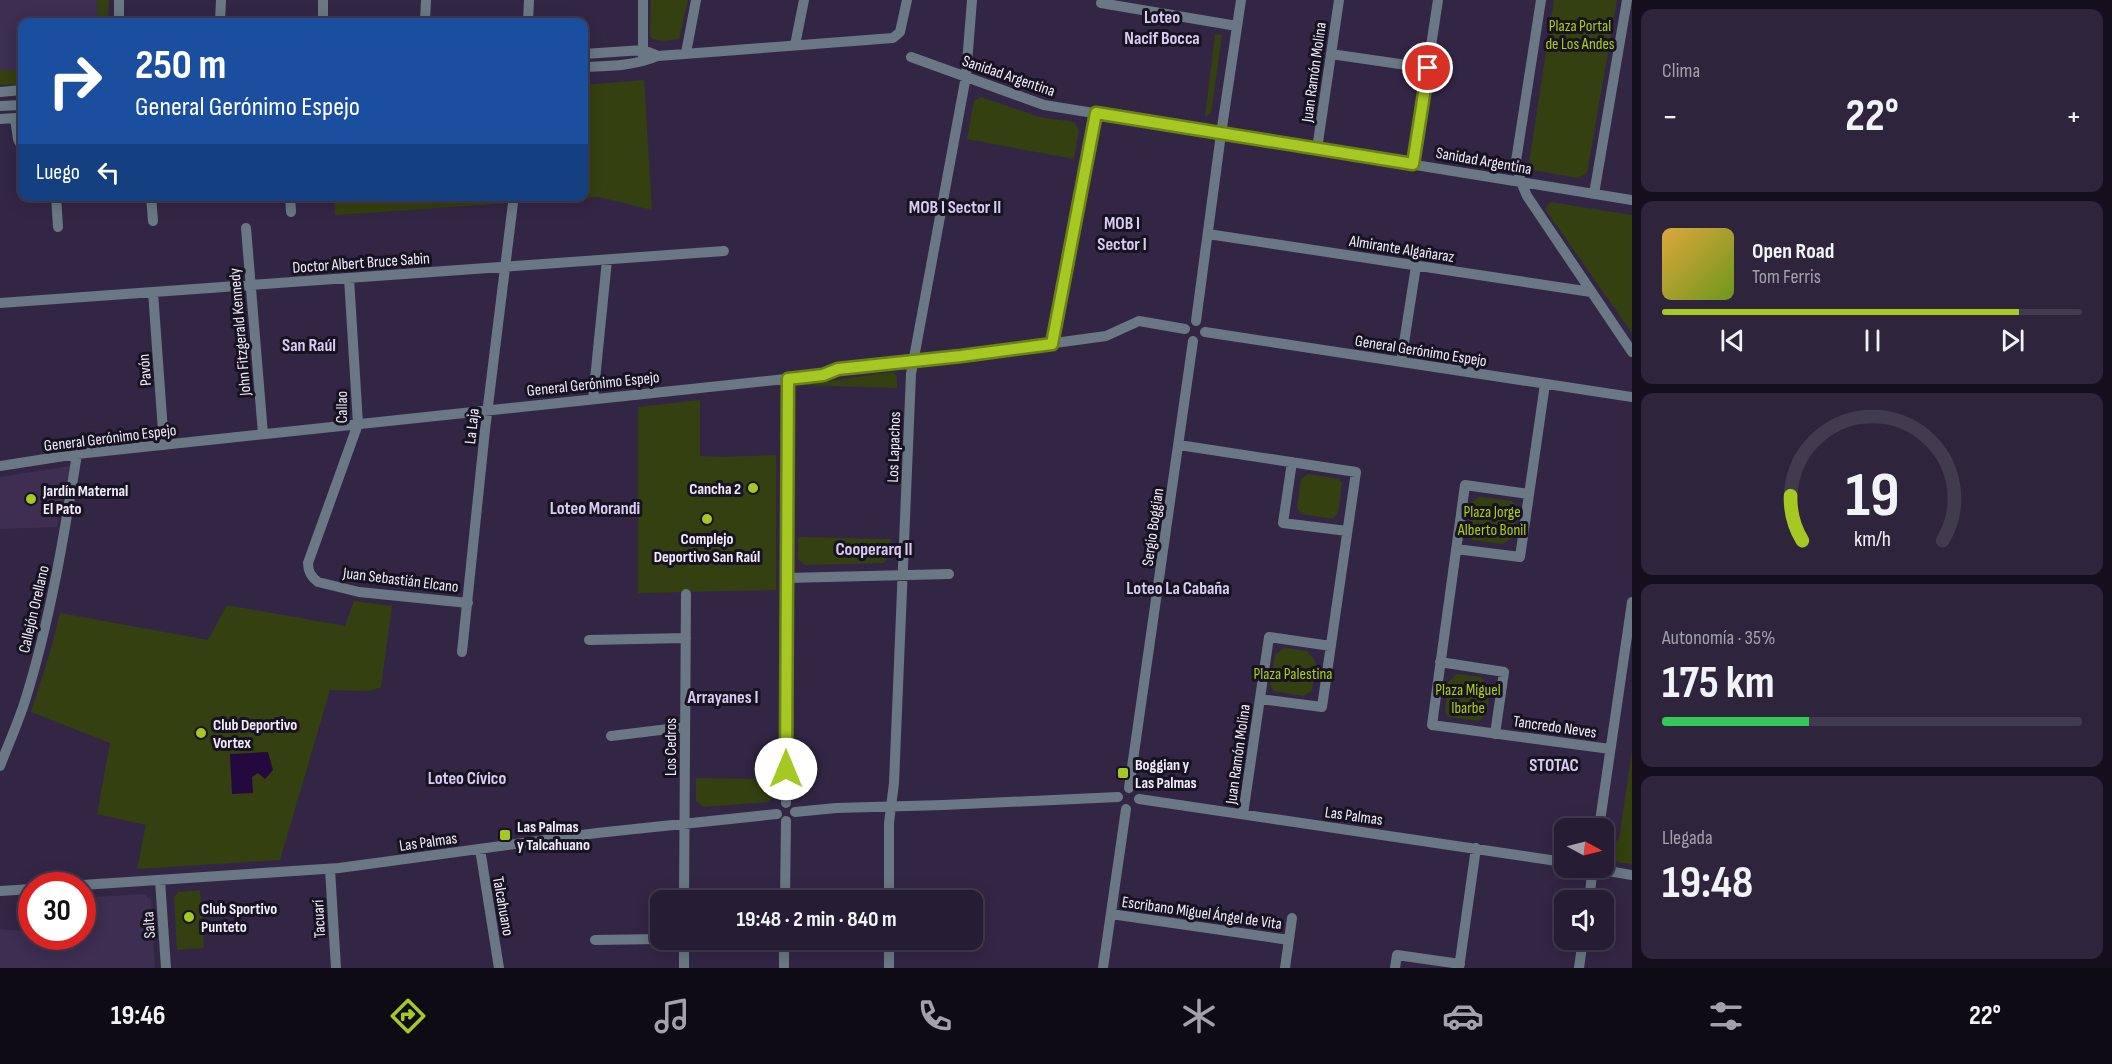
<!DOCTYPE html>
<html lang="es">
<head>
<meta charset="utf-8">
<style>
	body { margin:0; font-family:"Sofia Sans Condensed",sans-serif; background:#2e253c; color:#f1f3f6; height:100vh; display:flex; flex-direction:column; font-size:22px; white-space:nowrap }
	* { box-sizing:border-box; margin:0 }
	p { font-size:20px; color:#a4a1ac }
	.icon { flex:none; width:33px; height:33px; fill:none; stroke:currentColor; stroke-width:2; stroke-linecap:round; stroke-linejoin:round }
	.map { position:relative; flex:1; overflow:hidden }
	.side { display:flex; flex-direction:column; gap:9px; padding:9px; background:#150f1d; width:480px }
	.side>* { flex:none }
	.hud { position:absolute; left:18px; top:18px; width:570px; height:183px; border-radius:12px; box-shadow:0 3px 15px #0003,0 0 0 2px #423a4f; background:#1a4fa0; color:#fff; overflow:hidden }
	.needle { width:39px; rotate:97deg }
	.controls { position:absolute; left:1554px; top:818px; display:grid; gap:12px }
	.controls a { display:grid; place-items:center; width:60px; height:60px; border-radius:12px; background:#261c34; box-shadow:0 3px 15px #0003,0 0 0 2px #423a4f; font-size:30px }
	.speed { position:absolute; left:18px; top:872px; display:flex; gap:12px; font-size:30px; font-weight:700; text-align:center }
	.speed>* { display:grid; place-content:center; width:78px; height:78px; border-radius:50%; background:#261c34; box-shadow:0 3px 15px #0003,0 0 0 2px #423a4f; line-height:1 }
	.speed .limit { border:9px solid #d22; background:#fff; color:#111 }
	.pin { position:absolute; display:grid; place-items:center; width:51px; height:51px; color:#fff; margin:-26px; border:3px solid #fff; border-radius:50%; box-shadow:0 2px 6px #0007 }
	.me { position:absolute; width:66px; margin:-33px; rotate:0deg; stroke-linejoin:round; filter:drop-shadow(0 0 4px #0008) }
	.turn { display:flex; align-items:center; gap:21px; height:126px; padding:0 18px; font-size:27px }
	.turn .icon { width:78px; height:78px; stroke-width:2.5 }
	.turn b { display:block; font-size:42px; line-height:51px }
	.then { display:flex; align-items:center; height:57px; padding:0 18px; background:#0003; gap:12px; font-size:22px }
	.big { font-size:45px; font-weight:700; line-height:1.1 }
	.side .widget { flex:1; display:flex; flex-direction:column; justify-content:center; gap:9px; min-width:0; padding:0 21px; border-radius:12px; background:#2e253c }
	.side .dial { align-items:center; gap:0 }
	.dial svg { height:156px; overflow:visible; fill:none; stroke:#423a4f; stroke-width:7; stroke-linecap:round; text-anchor:middle }
	.dial text { fill:#f1f3f6; stroke:none }
	.song { display:flex; align-items:center; gap:18px }
	.cover { width:72px; height:72px; border-radius:9px; background:linear-gradient(135deg,hsl(40 70% 55%),hsl(80 70% 35%)) }
	.played { height:6px; border-radius:3px; background:linear-gradient(90deg,#a5c822 85%,#423a4f 85%) }
	.keys { display:flex; justify-content:space-around; direction:ltr }
	.heat { display:flex; justify-content:space-between; align-items:center; font-size:33px; direction:ltr }
	.charge { height:9px; border-radius:4px; background:linear-gradient(90deg,#34c759 35%,#423a4f 0) }
	.trip { position:absolute; left:650px; top:890px; width:333px; height:60px; border-radius:12px; background:#261c34; box-shadow:0 3px 15px #0003,0 0 0 2px #423a4f; font-weight:700; line-height:60px; text-align:center }
	.tab-bar { display:flex; height:96px; justify-content:space-around; align-items:center; background:#0f0b15; color:#a4a1ac }
	.tab-bar .icon { width:42px; height:42px }
	.tab-bar .on { color:#a5c822 }
	.tab-bar b { font-size:27px; color:#f1f3f6 }
	main { display:flex; flex:1; min-height:0 }
	.map>svg:first-child { display:block }
	.built { fill:#3d2e52 }
	.green { fill:#34400f }
	.water { fill:#24093f }
	.lines { fill:none; stroke-linecap:round; stroke-linejoin:round }
	.minor { stroke:#697884; stroke-width:10 }
	.route-casing { stroke:#6b8216; stroke-width:15 }
	.route { stroke:#a5c822; stroke-width:10 }
	.poi-dot { fill:#a5c822; stroke:#181321; stroke-width:2 }
	.labels { text-anchor:middle; stroke-width:6; stroke-linejoin:round; paint-order:stroke }
	.park-label { font-size:16px; fill:#abd00f; stroke:#181321 }
	.street-label { font-size:16px; fill:#f2ecfc; stroke:#181321 }
	.poi-label { font-size:16px; font-weight:bold; fill:#f2ecfc; stroke:#181321; text-anchor:start }
	.neighbourhood-label { font-size:18px; font-weight:bold; fill:#d9cbf3; stroke:#181321 }
</style>
</head>
<body>
<main>
<div class="map">
<svg width="1632" height="968" viewBox="0 0 1632 968">
	<rect width="100%" height="100%" fill="#332645"/>
	<!-- built -->
	<path class="built" d="M 0,0 L 97,0 L 98,22 L 22,22 L 22,70 L 0,70 Z
		M 70,466 L 57,527 L 0,529 L 0,477 Z
		M 144,894 L 151,900 L 155,968 L 0,968 L 0,929 L 23,931 L 26,902 L 31,901 L 32,936 L 82,936 L 83,924 L 96,922 L 94,897 Z"/>
	<!-- green -->
	<path class="green" d="M 97,0 L 109,0 L 108,22 L 98,22 Z
		M 651,0 L 688,0 L 679,39 L 663,41 L 652,39 L 650,36 Z
		M 1554,0 L 1617,0 L 1587,173 L 1578,178 L 1533,170 L 1529,163 Z
		M 1215,34 L 1222,35 L 1211,113 L 1205,117 Z
		M 0,70 L 22,70 L 22,84 L 0,85 Z
		M 644,80 L 652,210 L 599,197 L 335,215 L 334,197 L 584,196 L 584,85 Z
		M 981,97 L 1039,117 L 1074,122 L 1079,130 L 1074,159 L 967,139 L 974,101 Z
		M 1550,202 L 1632,215 L 1632,333 L 1545,209 Z
		M 893,372 L 897,377 L 897,388 L 801,385 Z
		M 700,400 L 700,456 L 721,457 L 776,455 L 776,590 L 638,593 L 638,407 Z
		M 1308,474 L 1339,479 L 1342,483 L 1338,513 L 1333,519 L 1302,514 L 1297,508 L 1301,479 Z
		M 1479,497 L 1512,501 L 1517,506 L 1513,537 L 1503,544 L 1472,540 L 1468,534 L 1472,502 Z
		M 798,537 L 891,539 L 890,556 L 883,563 L 805,565 L 798,559 Z
		M 354,601 L 392,606 L 381,687 L 369,691 L 330,690 L 280,860 L 137,869 L 146,825 L 97,814 L 110,743 L 31,712 L 51,649 L 60,613 L 208,640 L 227,605 L 345,626 Z
		M 1284,648 L 1307,651 L 1316,662 L 1312,690 L 1304,696 L 1274,691 L 1270,685 L 1275,655 Z
		M 1457,674 L 1481,677 L 1490,688 L 1487,714 L 1478,721 L 1448,717 L 1445,712 L 1448,682 Z
		M 1632,750 L 1632,864 L 1617,862 L 1609,852 L 1610,846 L 1619,839 Z
		M 696,778 L 773,779 L 773,797 L 768,802 L 703,807 L 696,801 Z
		M 200,890 L 204,948 L 177,950 L 174,897 L 178,892 Z"/>
	<!-- water -->
	<path class="water" d="M 268,752 L 273,770 L 265,779 L 258,773 L 252,777 L 253,793 L 232,794 L 230,754 Z"/>
	<g class="lines">
		<!-- minor -->
		<path class="minor" d="M 1541,0 L 1516,161 L 1521,182 L 1527,196 L 1632,352
			M 1101,3 L 1237,26
			M 119,22 L 119,0
			M 220,22 L 221,0
			M 323,22 L 323,0
			M 425,22 L 426,0
			M 528,22 L 529,0
			M 795,45 L 804,0
			M 686,53 L 696,0
			M 584,54 L 643,50 L 658,56
			M 1331,54 L 1427,68
			M 643,57 L 643,0
			M 911,57 L 1044,105 L 1632,200
			M 584,67 C 609,66 634,66 658,56 L 893,38 L 900,32 L 907,0
			M 0,92 L 22,90
			M 0,106 L 22,105
			M 0,119 L 15,118 L 18,139 L 22,147
			M 1317,149 L 1339,0
			M 1413,164 L 1438,0
			M 1594,194 L 1627,0
			M 56,196 L 58,227
			M 151,196 L 153,221
			M 290,196 L 291,212
			M 246,228 L 263,434
			M 1208,234 L 1591,292
			M 349,278 L 358,424 L 308,563 C 308,572 311,577 318,582 L 359,592 L 468,603
			M 153,292 L 164,445
			M 0,303 L 724,251
			M 1196,321 L 1221,134 L 1241,0
			M 1205,332 L 1632,397
			M 1052,344 L 1096,113
			M 1401,362 L 1416,266
			M 593,399 L 607,260
			M 1179,445 L 1356,472 L 1322,707 L 1260,699
			M 1292,462 L 1283,523 L 1347,531
			M 0,466 L 77,454 L 823,375 L 838,369 L 961,356 L 1106,336 L 1139,321 L 1185,329
			M 1529,494 L 1465,485 L 1432,725 L 1610,749
			M 1456,549 L 1520,557 L 1545,384
			M 787,578 L 949,574
			M 589,640 L 686,638
			M 462,652 L 485,430 L 513,203
			M 1440,662 L 1504,672 L 1495,734
			M 611,736 L 685,727
			M 0,766 C 8,745 18,723 25,701 C 50,621 64,537 77,454
			M 1129,788 L 1193,341
			M 1139,799 L 1564,862
			M 786,803 L 788,379
			M 795,812 L 836,808 L 943,805 L 1118,797
			M 1243,814 L 1269,637 L 1331,646
			M 1599,828 L 1632,602
			M 480,849 L 499,968
			M 1585,867 L 1632,875
			M 330,869 L 336,968
			M 160,880 L 166,968
			M 82,885 L 339,868 L 597,833 L 777,814
			M 0,891 L 32,889
			M 684,900 L 686,594
			M 785,900 L 786,821
			M 889,900 L 889,823 L 894,783 L 911,374 L 966,76 L 972,0
			M 1589,900 L 1593,867
			M 1111,914 L 1289,940
			M 889,939 L 889,968
			M 595,940 L 661,939
			M 684,968 L 684,939
			M 784,968 L 784,939
			M 1103,968 L 1126,809
			M 1285,968 L 1292,918
			M 1395,968 L 1397,955 L 1460,964
			M 1459,968 L 1476,848
			M 1579,968 L 1583,939"/>
	</g>
	<g class="lines">
		<!-- route casing -->
		<g class="route-casing">
			<path id="route" d="M 786,769 L 788,379 L 823,375 L 838,369 L 961,356 L 1052,344 L 1096,113 L 1413,164 L 1428,68"/>
		</g>
		<!-- route -->
		<use href="#route" class="route"/>
	</g>
	<!-- markers -->
	<g class="poi-dot">
		<circle cx="753" cy="488" r="6"/>
		<circle cx="31" cy="499" r="6"/>
		<circle cx="707" cy="519" r="6"/>
		<circle cx="201" cy="733" r="6"/>
		<rect x="1117" y="767" width="12" height="12" rx="3"/>
		<rect x="499" y="829" width="12" height="12" rx="3"/>
		<circle cx="189" cy="917" r="6"/>
	</g>
	<g class="labels">
		<!-- park labels -->
		<g class="park-label">
			<text x="1580" y="31">Plaza Portal<tspan x="1580" dy="18">de Los Andes</tspan></text>
			<text x="1492" y="517">Plaza Jorge<tspan x="1492" dy="18">Alberto Bonil</tspan></text>
			<text x="1293" y="679">Plaza Palestina</text>
			<text x="1468" y="695">Plaza Miguel<tspan x="1468" dy="18">Ibarbe</tspan></text>
		</g>
		<!-- street labels -->
		<g class="street-label">
			<text transform="translate(1313 72) rotate(-82)" y="6">Juan Ramón Molina</text>
			<text transform="translate(1009 75) rotate(19)" y="6">Sanidad Argentina</text>
			<text transform="translate(1484 160) rotate(10)" y="6">Sanidad Argentina</text>
			<text transform="translate(1402 248) rotate(9)" y="6">Almirante Algañaraz</text>
			<text transform="translate(361 262) rotate(-4)" y="6">Doctor Albert Bruce Sabin</text>
			<text transform="translate(239 332) rotate(-95)" y="6">John Fitzgerald Kennedy</text>
			<text transform="translate(1421 350) rotate(9)" y="6">General Gerónimo Espejo</text>
			<text transform="translate(144 370) rotate(-94)" y="6">Pavón</text>
			<text transform="translate(593 383) rotate(-6)" y="6">General Gerónimo Espejo</text>
			<text transform="translate(341 407) rotate(-90)" y="6">Callao</text>
			<text transform="translate(471 426) rotate(-84)" y="6">La Laja</text>
			<text transform="translate(110 437) rotate(-7)" y="6">General Gerónimo Espejo</text>
			<text transform="translate(893 447) rotate(-88)" y="6">Los Lapachos</text>
			<text transform="translate(1152 527) rotate(-82)" y="6">Sergio Boggian</text>
			<text transform="translate(401 579) rotate(7)" y="6">Juan Sebastián Elcano</text>
			<text transform="translate(33 609) rotate(-77)" y="6">Callejón Orellano</text>
			<text transform="translate(1555 726) rotate(8)" y="6">Tancredo Neves</text>
			<text transform="translate(670 747) rotate(-90)" y="6">Los Cedros</text>
			<text transform="translate(1237 754) rotate(-82)" y="6">Juan Ramón Molina</text>
			<text transform="translate(1354 815) rotate(8)" y="6">Las Palmas</text>
			<text transform="translate(428 841) rotate(-8)" y="6">Las Palmas</text>
			<text transform="translate(504 906) rotate(80)" y="6">Talcahuano</text>
			<text transform="translate(1202 912) rotate(8)" y="6">Escribano Miguel Ángel de Vita</text>
			<text transform="translate(318 919) rotate(-93)" y="6">Tacuarí</text>
			<text transform="translate(148 925) rotate(-94)" y="6">Salta</text>
		</g>
		<!-- poi labels -->
		<g class="poi-label">
			<text x="741" y="494" text-anchor="end">Cancha 2</text>
			<text x="43" y="496">Jardín Maternal<tspan x="43" dy="18">El Pato</tspan></text>
			<text x="707" y="544" text-anchor="middle">Complejo<tspan x="707" dy="18">Deportivo San Raúl</tspan></text>
			<text x="213" y="730">Club Deportivo<tspan x="213" dy="18">Vortex</tspan></text>
			<text x="1135" y="770">Boggian y<tspan x="1135" dy="18">Las Palmas</tspan></text>
			<text x="517" y="832">Las Palmas<tspan x="517" dy="18">y Talcahuano</tspan></text>
			<text x="201" y="914">Club Sportivo<tspan x="201" dy="18">Punteto</tspan></text>
		</g>
		<!-- neighbourhood labels -->
		<g class="neighbourhood-label">
			<text x="1162" y="23">Loteo<tspan x="1162" dy="21">Nacif Bocca</tspan></text>
			<text x="955" y="213">MOB I Sector II</text>
			<text x="1122" y="229">MOB I<tspan x="1122" dy="21">Sector I</tspan></text>
			<text x="309" y="351">San Raúl</text>
			<text x="595" y="514">Loteo Morandi</text>
			<text x="874" y="555">Cooperarq II</text>
			<text x="1178" y="594">Loteo La Cabaña</text>
			<text x="723" y="703">Arrayanes I</text>
			<text x="1554" y="771">STOTAC</text>
			<text x="467" y="784">Loteo Cívico</text>
		</g>
	</g>
</svg>
<div class="controls">
<a><svg class="needle" viewBox="-14 -14 28 28"><path d="M0-13l5 13h-10z" fill="#e53935"/><path d="M0 13l5-13h-10z" fill="#a4a1ac"/></svg></a>
<a><svg class="icon" aria-label="sound" viewBox="0 0 24 24"><path d="M4 9h4l5-4v14l-5-4H4zM17 9q2 3 0 6"/></svg></a>
</div>
<div class="speed"><div class="limit">30</div></div>
<div class="pin" style="left:1428px;top:68px;background:#d93025"><svg class="icon" aria-label="arrive" viewBox="0 0 24 24"><path d="M6 21V4h12l-3 4 3 4H6"/></svg></div>
<svg class="me" style="left:786px;top:769px" viewBox="-20 -20 40 40"><circle r="19" fill="#fff"/><path d="M0-13L10 11 0 6-10 11z" fill="#a5c822"/></svg>
<div class="trip">19:48 · 2 min · 840 m</div>
<div class="hud">
<div class="turn"><svg class="icon" aria-label="right" viewBox="0 0 24 24"><path d="M7 20v-9h11M14 6l5 5-5 5"/></svg><div><b>250 m</b>General Gerónimo Espejo</div></div>
<div class="then">Luego<svg class="icon" aria-label="left" viewBox="0 0 24 24"><path d="M17 20v-9H6M10 6l-5 5 5 5"/></svg></div>
</div>
</div>
<section class="side">
<div class="widget"><p>Clima</p>
<div class="heat"><a>−</a><b class="big">22°</b><a>+</a></div>
</div>
<div class="widget">
<div class="song"><i class="cover"></i><div><b>Open Road</b><p>Tom Ferris</p></div></div>
<div class="played"></div>
<div class="keys"><svg class="icon" aria-label="previous" viewBox="0 0 24 24"><path d="M18 5L8 12l10 7zM5 5v14"/></svg><svg class="icon" aria-label="pause" viewBox="0 0 24 24"><path d="M8 5v14M16 5v14"/></svg><svg class="icon" aria-label="next" viewBox="0 0 24 24"><path d="M6 5l10 7-10 7zM19 5v14"/></svg></div>
</div>
<div class="widget dial"><svg viewBox="0 0 100 80">
<path d="M14 69A42 42 0 1 1 86 69"/>
<path d="M14 69A42 42 0 0 1 8 46" stroke="#a5c822"/>
<text x="50" y="56" font-size="32" font-weight="700">19</text>
<text x="50" y="72" font-size="11">km/h</text>
</svg></div>
<div class="widget"><p>Autonomía · 35%</p><b class="big">175 km</b><div class="charge"></div></div>
<div class="widget"><p>Llegada</p><b class="big">19:48</b></div>
</section>
</main>
<nav class="tab-bar">
<b>19:46</b>
<svg class="icon on" aria-label="directions" viewBox="0 0 24 24"><path d="M12 3l9 9-9 9-9-9zM9 14v-3h6M13 9l2 2-2 2"/></svg>
<svg class="icon" aria-label="music" viewBox="0 0 24 24"><path d="M9 18V5l10-2v13"/><circle cx="6" cy="18" r="3"/><circle cx="16" cy="16" r="3"/></svg>
<svg class="icon" aria-label="phone" viewBox="0 0 24 24"><path d="M5 4h4l2 5-3 2q2 4 5 5l2-3 5 2v4C11 20 4 13 5 4z"/></svg>
<svg class="icon" aria-label="climate" viewBox="0 0 24 24"><path d="M12 3v18M4 7l16 10M4 17L20 7"/></svg>
<svg class="icon" aria-label="car" viewBox="0 0 24 24"><path d="M5 17H2v-5l4-1 3-4h7l3 4 3 1v5h-3M9 17h6M6 11h13"/><circle cx="7" cy="17" r="2"/><circle cx="17" cy="17" r="2"/></svg>
<svg class="icon" aria-label="filters" viewBox="0 0 24 24"><path d="M4 7h16M4 17h16"/><circle cx="9" cy="7" r="2"/><circle cx="15" cy="17" r="2"/></svg>
<b>22°</b>
</nav>
</body>
</html>
